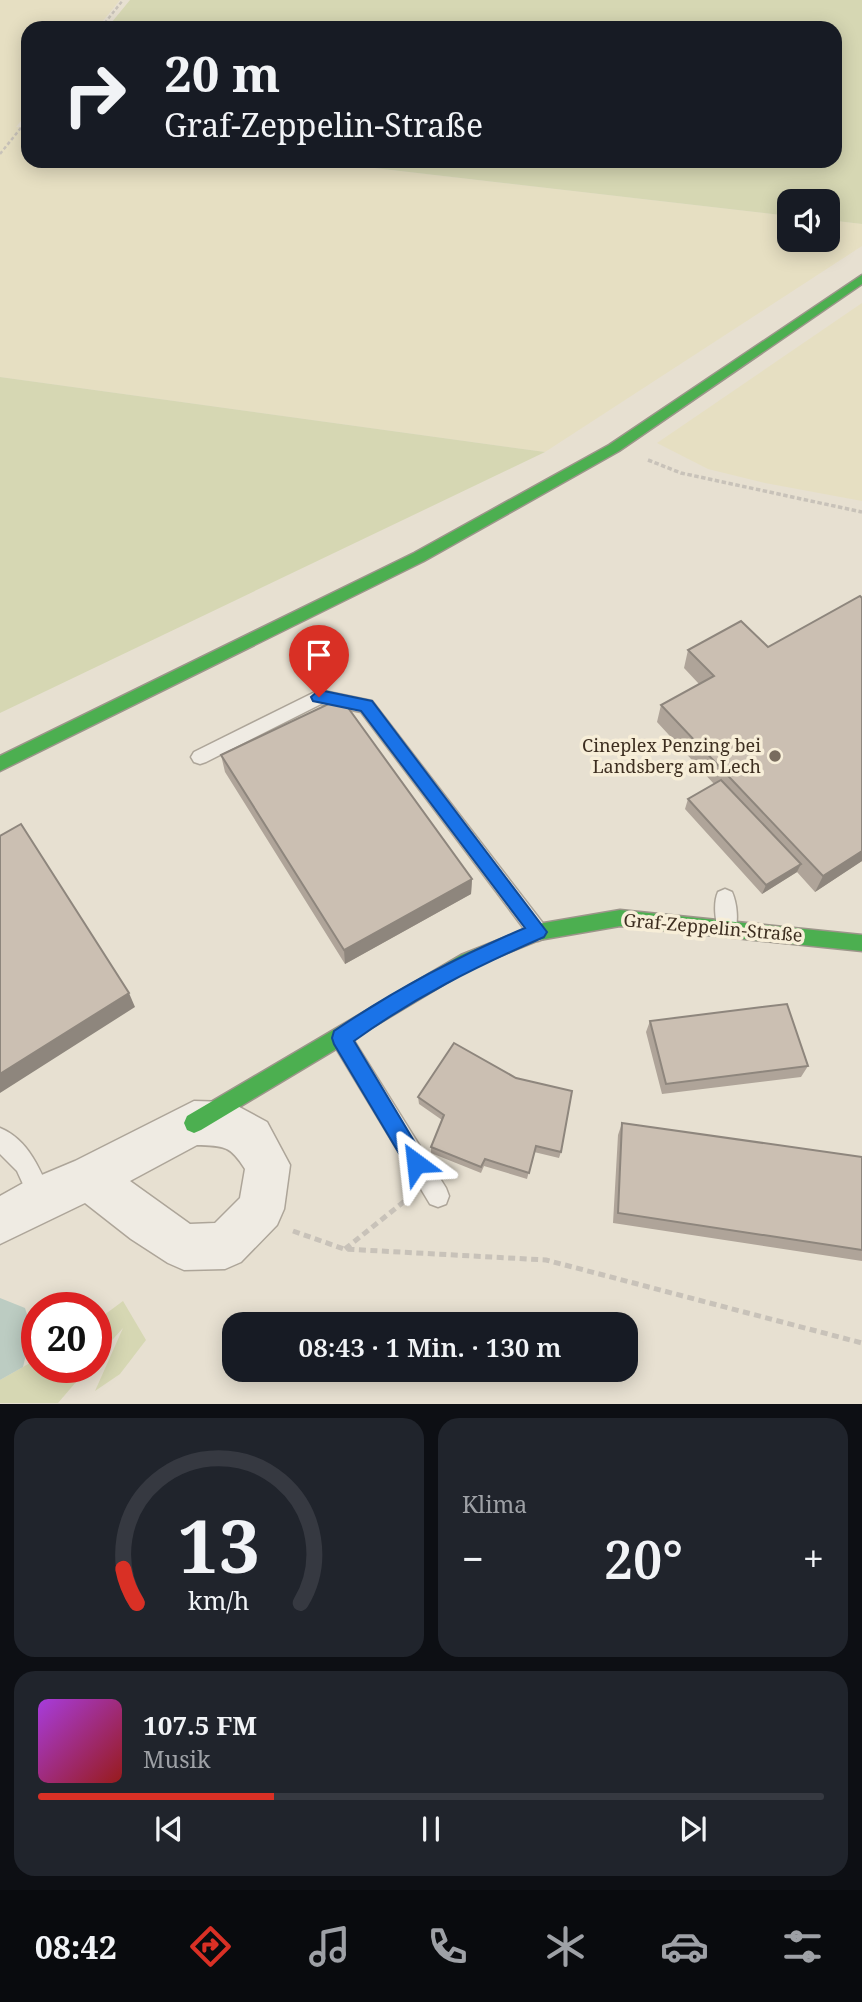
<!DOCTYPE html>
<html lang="de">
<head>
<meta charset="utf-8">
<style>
	body { margin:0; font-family:"Noto Serif",serif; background:#20242c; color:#f1f3f6; height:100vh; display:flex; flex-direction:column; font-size:26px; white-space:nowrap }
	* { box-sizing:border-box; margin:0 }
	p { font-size:23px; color:#9ea1a6 }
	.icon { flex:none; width:38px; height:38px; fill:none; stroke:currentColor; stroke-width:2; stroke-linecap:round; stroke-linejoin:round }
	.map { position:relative; height:1404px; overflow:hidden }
	.panel { display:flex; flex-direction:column; gap:14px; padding:14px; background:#0d0f14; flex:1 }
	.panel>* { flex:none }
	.top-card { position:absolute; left:21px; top:21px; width:821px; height:147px; border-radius:21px; box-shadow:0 4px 18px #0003; background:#171b24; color:#f1f3f6; overflow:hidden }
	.controls { position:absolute; left:777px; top:189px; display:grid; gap:14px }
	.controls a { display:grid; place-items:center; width:63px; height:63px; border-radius:14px; background:#171b24; box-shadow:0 4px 18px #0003; font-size:35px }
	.speed { position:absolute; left:21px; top:1292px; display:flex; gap:14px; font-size:35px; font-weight:700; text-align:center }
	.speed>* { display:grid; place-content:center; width:91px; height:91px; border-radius:50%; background:#171b24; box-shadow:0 4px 18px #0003; line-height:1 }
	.speed .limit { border:10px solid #d22; background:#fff; color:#111 }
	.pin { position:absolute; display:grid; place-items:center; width:60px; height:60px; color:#fff; margin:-72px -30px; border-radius:50% 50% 50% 0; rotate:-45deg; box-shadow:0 0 7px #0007 }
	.pin .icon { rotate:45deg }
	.me { position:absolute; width:77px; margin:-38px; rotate:330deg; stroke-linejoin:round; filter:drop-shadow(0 0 5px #0008) }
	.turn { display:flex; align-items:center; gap:24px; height:147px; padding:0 28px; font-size:32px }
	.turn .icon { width:91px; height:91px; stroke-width:2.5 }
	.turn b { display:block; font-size:49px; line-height:60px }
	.big { font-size:52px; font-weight:600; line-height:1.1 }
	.panel .card { flex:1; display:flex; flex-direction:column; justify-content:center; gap:10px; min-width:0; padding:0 24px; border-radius:21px; background:#20242c }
	.panel .dial { align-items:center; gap:0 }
	.dial svg { height:182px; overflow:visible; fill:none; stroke:#363941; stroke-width:7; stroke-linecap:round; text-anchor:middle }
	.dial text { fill:#f1f3f6; stroke:none }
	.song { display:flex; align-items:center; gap:21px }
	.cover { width:84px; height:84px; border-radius:10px; background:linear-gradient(135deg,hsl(280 70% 55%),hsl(0 70% 35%)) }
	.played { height:7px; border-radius:4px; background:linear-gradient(90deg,#d93025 30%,#363941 30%) }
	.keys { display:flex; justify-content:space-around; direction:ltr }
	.heat { display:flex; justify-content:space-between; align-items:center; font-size:38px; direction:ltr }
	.panel .tiles { flex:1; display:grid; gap:14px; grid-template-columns:1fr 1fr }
	.card:last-child { grid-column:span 2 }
	.trip { position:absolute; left:222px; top:1312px; width:416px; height:70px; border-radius:21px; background:#171b24; box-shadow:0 4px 18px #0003; font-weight:600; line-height:70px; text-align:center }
	.dock { display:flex; height:112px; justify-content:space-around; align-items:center; background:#090b0e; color:#9ea1a6 }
	.dock .icon { width:49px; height:49px }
	.dock .active { color:#d93025 }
	.dock b { font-size:32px; color:#f1f3f6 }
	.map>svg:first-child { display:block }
	.farmland { fill:#e6dfc2 }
	.green { fill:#d6d7b3 }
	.water { fill:#bcccc2 }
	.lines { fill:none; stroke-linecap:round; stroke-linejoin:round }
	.lane-casing { stroke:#ada599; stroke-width:3 }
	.street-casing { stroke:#ada599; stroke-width:3 }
	.fast-casing { stroke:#9c958a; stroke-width:3 }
	.path-far2 { stroke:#c8c2b9; stroke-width:2.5; stroke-dasharray:3.5 2.5; stroke-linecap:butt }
	.path-far1 { stroke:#c8c2b9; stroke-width:3.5; stroke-dasharray:4.5 2.5; stroke-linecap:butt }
	.path { stroke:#c8c2b9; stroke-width:5; stroke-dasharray:7 4.5; stroke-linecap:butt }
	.lane { fill:#efebe3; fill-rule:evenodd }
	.street { fill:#efebe3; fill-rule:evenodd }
	.fast { fill:#4caf50; fill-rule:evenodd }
	.wall { fill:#afa499 }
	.shaded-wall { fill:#8e867d }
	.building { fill:#cbbfb2; stroke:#8e867d; stroke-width:2 }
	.route { fill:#1a73e8; stroke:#114b97; stroke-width:2 }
	.poi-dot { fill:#786c5e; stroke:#f7eed8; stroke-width:2.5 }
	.labels { text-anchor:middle; stroke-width:7; stroke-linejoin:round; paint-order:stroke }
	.poi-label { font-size:18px; fill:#3d2e20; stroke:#f7eed8; text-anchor:end }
	.street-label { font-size:18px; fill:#3d2e20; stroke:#f7eed8 }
</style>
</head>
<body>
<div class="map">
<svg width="862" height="1404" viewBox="0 0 862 1404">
	<rect width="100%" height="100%" fill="#e7e0d1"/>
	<!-- farmland -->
	<path class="farmland" d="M 0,0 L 120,0 L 97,28 L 28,28 L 28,112 L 16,127 L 28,128 L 28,161 L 314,161 L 789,216 L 789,240 L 828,240 L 828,220 L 862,224 L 862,246 L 545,452 L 0,377 Z
		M 862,303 L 862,501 L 765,483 L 708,469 L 657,443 Z"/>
	<!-- green -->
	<path class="green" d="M 130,0 L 862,0 L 862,224 L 828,220 L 828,201 L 789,201 L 789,216 L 314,161 L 835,161 L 835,28 L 107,28 Z
		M 0,377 L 545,452 L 0,713 Z
		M 123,1301 L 146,1340 L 120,1374 L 95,1391 L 123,1328 L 96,1358 L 96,1321 Z
		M 37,1359 L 37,1367 L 89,1367 L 58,1403 L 0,1403 L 0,1380 Z"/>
	<!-- water -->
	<path class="water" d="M 0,1298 L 25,1308 L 32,1330 L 23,1367 L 0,1380 Z"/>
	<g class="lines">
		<!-- lane casing -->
		<g class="lane-casing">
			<path id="lane" d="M 319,690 L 372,701 L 545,926 L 548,932 L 545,938 L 538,941 L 531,938 L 361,712 L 321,704 L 206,762 L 200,764 L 194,762 L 191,757 L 194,752 Z
				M 725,889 L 732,892 C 737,903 739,922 734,933 L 727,936 L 720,933 C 715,922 713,903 718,892 Z
				M 341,1028 L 348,1031 L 446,1188 L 449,1196 L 446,1204 L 438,1207 L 430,1204 L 334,1045 L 330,1038 L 334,1031 Z
				M 0,1128 C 29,1140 41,1171 52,1198 L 49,1206 L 41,1209 L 33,1206 L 17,1171 L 0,1154 Z"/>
		</g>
		<!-- street casing -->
		<g class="street-casing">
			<path id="street" d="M 194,1101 L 230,1102 L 267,1122 L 290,1165 L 284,1209 L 277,1225 L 241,1262 L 225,1269 L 184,1270 L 168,1263 L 131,1239 L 85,1203 L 0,1244 L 0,1196 L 25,1182 L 75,1161 ZM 197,1145 C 224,1146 230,1145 245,1169 L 240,1198 L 215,1223 L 190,1224 L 130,1181 Z"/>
		</g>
		<!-- fast casing -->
		<g class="fast-casing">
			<path id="fast" d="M 862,275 L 862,284 L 619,451 L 424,561 L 0,771 L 0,756 L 414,553 L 609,445 Z
				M 620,910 L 862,935 L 862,951 L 620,926 L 539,940 L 473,967 L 201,1130 L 194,1133 L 187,1130 L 184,1123 L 187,1116 L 461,955 L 538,924 Z"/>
		</g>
		<!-- path-far2 -->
		<path class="path-far2" d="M 101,28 L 123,0
			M 0,154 L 28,119"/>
		<!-- path-far1 -->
		<path class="path-far1" d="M 648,460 L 681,473 L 862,512"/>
		<!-- path -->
		<path class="path" d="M 293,1231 L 344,1249 L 546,1260 L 862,1343
			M 345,1249 L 406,1200"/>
		<!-- lane -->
		<use href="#lane" class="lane"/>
		<!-- street -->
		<use href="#street" class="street"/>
		<!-- fast -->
		<use href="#fast" class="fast"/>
	</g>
	<!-- wall -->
	<path class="wall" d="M 741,621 L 862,861 L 815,892 L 797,872 L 762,894 L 685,809 L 688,799 L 714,784 L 657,722 L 661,705 L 699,684 L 684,668 L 688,650 Z
		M 221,755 L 472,879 L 471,894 L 345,964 L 225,772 Z
		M 650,1021 L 808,1066 L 801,1077 L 662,1094 L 646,1032 Z
		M 418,1097 L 561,1152 L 559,1158 L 534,1152 L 527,1179 L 484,1166 L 481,1173 L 431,1153 L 431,1147 L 442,1120 L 419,1104 Z
		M 622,1123 L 862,1157 L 862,1261 L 613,1223 L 618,1135 Z"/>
	<!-- shaded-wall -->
	<path class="shaded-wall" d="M 862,851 L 862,861 L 815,892 L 823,876 Z
		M 801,864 L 797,872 L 762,894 L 766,885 Z
		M 472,879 L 471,894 L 345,964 L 344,950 Z
		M 129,993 L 135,1007 L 0,1093 L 0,1074 Z"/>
	<!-- building -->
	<path class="building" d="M 860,596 L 862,598 L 862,851 L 823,876 L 661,705 L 714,676 L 688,650 L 741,621 L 768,647 Z
		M 341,698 L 472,879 L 344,950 L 221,755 Z
		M 721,780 L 801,864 L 766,885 L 688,799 Z
		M 21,824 L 129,993 L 0,1074 L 0,836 Z
		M 787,1004 L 808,1066 L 666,1084 L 650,1021 Z
		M 454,1043 L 516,1078 L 572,1091 L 561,1152 L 536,1146 L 529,1173 L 485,1159 L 481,1167 L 431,1147 L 444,1115 L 418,1097 Z
		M 622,1123 L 862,1157 L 862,1250 L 618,1213 Z"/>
	<!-- route -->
	<path class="route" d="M 319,690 L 372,701 L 547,932 L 544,937 C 475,967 415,997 354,1041 L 423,1156 L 426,1163 L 423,1170 L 416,1173 L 409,1170 L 334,1044 L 332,1038 L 334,1031 C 396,989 456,957 525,928 L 361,711 L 313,701 L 311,697 Z"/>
	<!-- markers -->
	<circle class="poi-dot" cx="775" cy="756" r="7"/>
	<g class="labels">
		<!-- poi labels -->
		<g class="poi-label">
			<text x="761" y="752">Cineplex Penzing bei<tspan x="761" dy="21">Landsberg am Lech</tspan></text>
		</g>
		<!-- street labels -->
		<g class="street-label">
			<text transform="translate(713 928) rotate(5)" y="6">Graf-Zeppelin-Straße</text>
		</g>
	</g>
</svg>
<div class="controls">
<a><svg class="icon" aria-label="sound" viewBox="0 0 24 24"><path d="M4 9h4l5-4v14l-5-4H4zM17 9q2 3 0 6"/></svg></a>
</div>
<div class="speed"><div class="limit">20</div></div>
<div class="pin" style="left:319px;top:697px;background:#d93025"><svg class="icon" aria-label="arrive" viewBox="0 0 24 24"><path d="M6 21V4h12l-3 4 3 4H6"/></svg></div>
<svg class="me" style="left:416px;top:1163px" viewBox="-20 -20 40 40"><path d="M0-17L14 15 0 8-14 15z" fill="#1a73e8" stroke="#fff" stroke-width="4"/></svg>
<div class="trip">08:43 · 1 Min. · 130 m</div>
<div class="top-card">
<div class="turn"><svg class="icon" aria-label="right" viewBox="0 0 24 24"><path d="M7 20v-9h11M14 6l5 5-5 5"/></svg><div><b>20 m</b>Graf-Zeppelin-Straße</div></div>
</div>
</div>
<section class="panel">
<div class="tiles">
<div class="card dial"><svg viewBox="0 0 100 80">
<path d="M14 69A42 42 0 1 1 86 69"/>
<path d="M14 69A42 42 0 0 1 8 54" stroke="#d93025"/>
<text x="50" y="56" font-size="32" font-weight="700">13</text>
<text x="50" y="72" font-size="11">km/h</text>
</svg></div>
<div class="card"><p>Klima</p>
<div class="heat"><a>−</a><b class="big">20°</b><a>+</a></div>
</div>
<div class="card">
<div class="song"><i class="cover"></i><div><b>107.5 FM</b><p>Musik</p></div></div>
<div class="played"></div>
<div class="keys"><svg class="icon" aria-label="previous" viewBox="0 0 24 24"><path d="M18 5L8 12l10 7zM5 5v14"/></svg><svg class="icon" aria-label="pause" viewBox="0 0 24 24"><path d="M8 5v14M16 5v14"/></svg><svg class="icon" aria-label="next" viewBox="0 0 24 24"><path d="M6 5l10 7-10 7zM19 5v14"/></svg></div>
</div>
</div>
</section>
<nav class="dock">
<b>08:42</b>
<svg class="icon active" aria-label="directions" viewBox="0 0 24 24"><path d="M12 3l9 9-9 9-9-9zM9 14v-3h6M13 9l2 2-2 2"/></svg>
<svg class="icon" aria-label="music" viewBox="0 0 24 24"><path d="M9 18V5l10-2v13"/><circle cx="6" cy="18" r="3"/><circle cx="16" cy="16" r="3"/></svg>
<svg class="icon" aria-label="phone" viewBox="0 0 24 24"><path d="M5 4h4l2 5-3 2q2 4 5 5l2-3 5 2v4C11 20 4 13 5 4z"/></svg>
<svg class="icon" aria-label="climate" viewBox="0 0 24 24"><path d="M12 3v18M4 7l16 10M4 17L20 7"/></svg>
<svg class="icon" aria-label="car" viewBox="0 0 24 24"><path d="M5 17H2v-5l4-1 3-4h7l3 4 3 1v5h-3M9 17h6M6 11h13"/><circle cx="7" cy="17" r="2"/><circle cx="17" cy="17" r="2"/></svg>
<svg class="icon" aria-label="filters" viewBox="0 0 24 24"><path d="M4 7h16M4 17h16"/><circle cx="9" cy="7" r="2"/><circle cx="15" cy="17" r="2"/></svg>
</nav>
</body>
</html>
